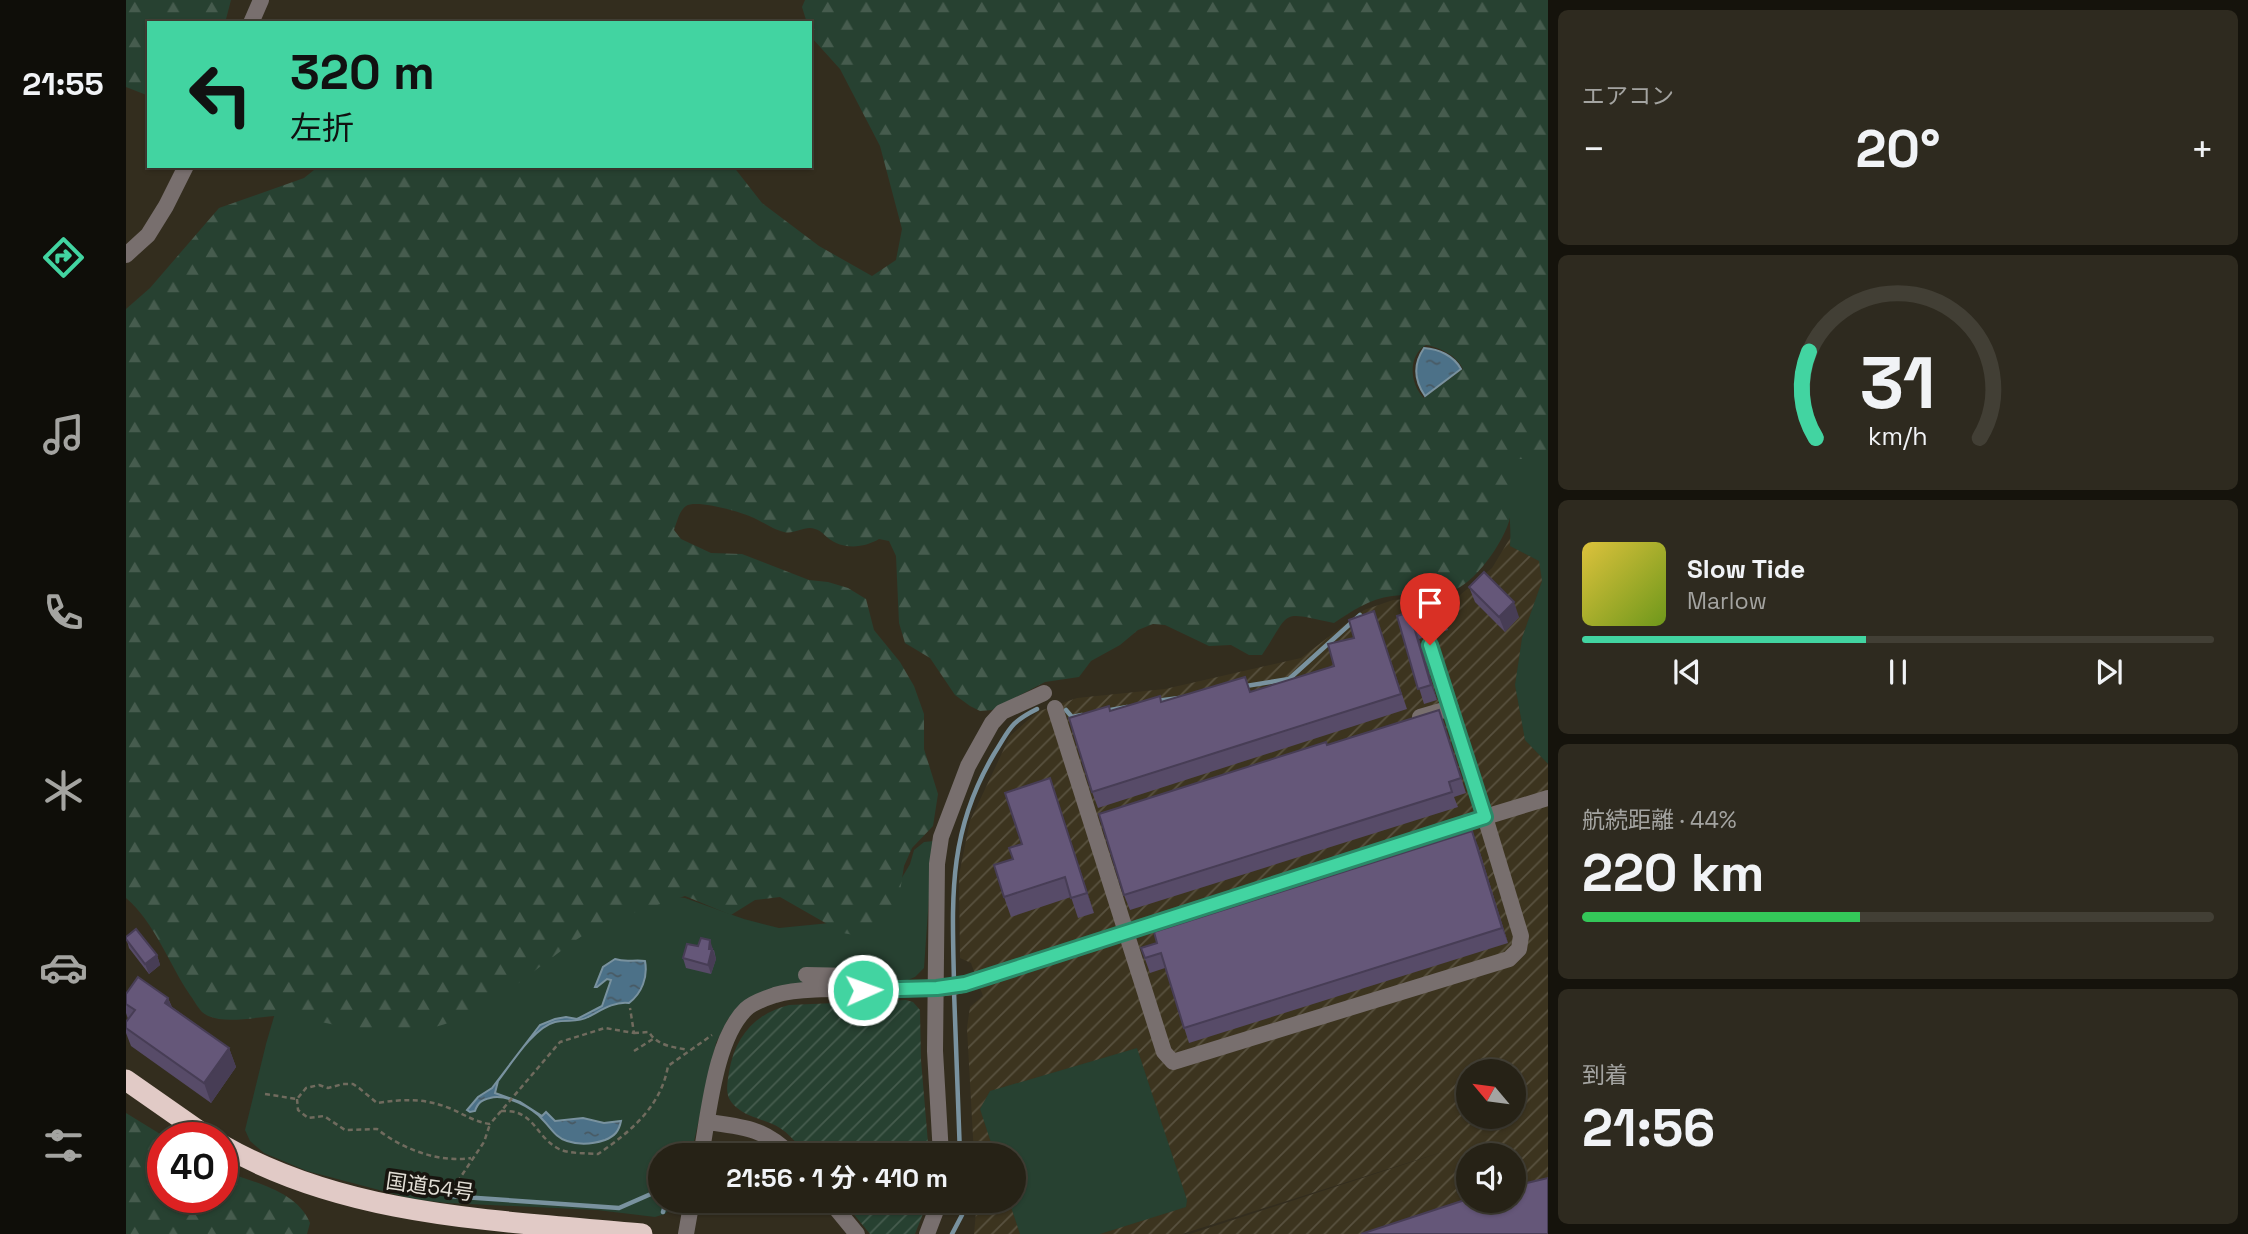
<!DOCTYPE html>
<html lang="ja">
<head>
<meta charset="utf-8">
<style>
	body { margin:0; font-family:"Space Grotesk","Noto Sans JP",sans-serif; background:#2e2a1f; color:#f1f3f6; height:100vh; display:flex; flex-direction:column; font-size:26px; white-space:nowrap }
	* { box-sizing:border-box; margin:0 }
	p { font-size:23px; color:#a4a4a1 }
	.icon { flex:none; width:38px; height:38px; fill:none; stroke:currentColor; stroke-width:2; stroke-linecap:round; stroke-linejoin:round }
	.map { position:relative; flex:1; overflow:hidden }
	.details { display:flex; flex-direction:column; gap:10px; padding:10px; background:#15130c; width:700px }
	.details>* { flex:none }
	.guide { position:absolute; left:21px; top:21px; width:665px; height:147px; border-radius:0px; box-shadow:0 2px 5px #0004,0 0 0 2px #423f35; background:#42d4a1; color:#111; overflow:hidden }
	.needle { width:46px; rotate:299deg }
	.buttons { position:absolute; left:1330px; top:1059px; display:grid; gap:14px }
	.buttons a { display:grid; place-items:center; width:70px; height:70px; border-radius:50%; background:#262216; box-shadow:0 2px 5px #0004,0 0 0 2px #423f35; font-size:35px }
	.speed { position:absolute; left:21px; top:1122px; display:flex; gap:14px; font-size:35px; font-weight:700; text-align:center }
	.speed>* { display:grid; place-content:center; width:91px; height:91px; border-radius:50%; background:#262216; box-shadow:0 2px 5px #0004,0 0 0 2px #423f35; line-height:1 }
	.speed .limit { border:10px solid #d22; background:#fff; color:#111 }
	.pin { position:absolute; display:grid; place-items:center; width:60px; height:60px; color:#fff; margin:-72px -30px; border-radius:50% 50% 50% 0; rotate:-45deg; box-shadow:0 0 7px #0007 }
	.pin .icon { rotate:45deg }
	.me { position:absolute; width:77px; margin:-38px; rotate:88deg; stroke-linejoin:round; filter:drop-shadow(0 0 5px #0008) }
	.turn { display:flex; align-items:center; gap:24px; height:147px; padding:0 28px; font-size:32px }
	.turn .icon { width:91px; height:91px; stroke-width:2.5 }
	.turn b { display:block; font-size:49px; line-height:60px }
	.big { font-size:52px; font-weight:700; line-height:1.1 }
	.details .widget { flex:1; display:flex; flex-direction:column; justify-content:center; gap:10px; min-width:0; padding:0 24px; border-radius:10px; background:#2e2a1f }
	.details .dial { align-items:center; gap:0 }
	.dial svg { height:182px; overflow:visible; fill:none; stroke:#423f35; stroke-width:7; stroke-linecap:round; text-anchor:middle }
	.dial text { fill:#f1f3f6; stroke:none }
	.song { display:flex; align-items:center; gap:21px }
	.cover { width:84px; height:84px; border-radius:10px; background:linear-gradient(135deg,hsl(50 70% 55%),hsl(80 70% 35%)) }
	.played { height:7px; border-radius:4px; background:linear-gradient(90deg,#42d4a1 45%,#423f35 45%) }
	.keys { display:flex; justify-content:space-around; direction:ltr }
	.heat { display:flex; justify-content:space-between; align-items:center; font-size:38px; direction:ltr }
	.charge { height:10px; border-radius:5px; background:linear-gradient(90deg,#34c759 44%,#423f35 0) }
	.trip { position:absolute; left:522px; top:1143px; width:378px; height:70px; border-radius:35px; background:#262216; box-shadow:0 2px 5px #0004,0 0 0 2px #423f35; font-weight:700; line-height:70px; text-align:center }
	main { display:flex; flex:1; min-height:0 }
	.tabs { display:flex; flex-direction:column; width:126px; justify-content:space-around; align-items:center; background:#0f0e09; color:#a4a4a1 }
	.tabs .icon { width:49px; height:49px }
	.tabs .on { color:#42d4a1 }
	.tabs b { font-size:32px; color:#f1f3f6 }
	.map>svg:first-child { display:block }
	.industrial { fill:url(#industrial-furrows); fill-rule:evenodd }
	.green { fill:#274131 }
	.forest { fill:url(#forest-firs); fill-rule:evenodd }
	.garden { fill:url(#garden-furrows) }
	.water { fill:url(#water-ripples); stroke:#79929f; stroke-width:2 }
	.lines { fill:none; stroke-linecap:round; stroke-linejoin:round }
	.stream { stroke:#79929f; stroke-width:4.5 }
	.path { stroke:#706b5e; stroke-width:2.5; stroke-dasharray:5 3.5; stroke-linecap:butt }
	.minor { stroke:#786f6e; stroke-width:16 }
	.highway { stroke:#e1cac6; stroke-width:21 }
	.wall { fill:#574b68 }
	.shaded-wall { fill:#473d55 }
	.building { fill:#655779; stroke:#473d55; stroke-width:2 }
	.route-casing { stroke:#2b8a69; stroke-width:18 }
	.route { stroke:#42d4a1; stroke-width:12 }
	.labels { text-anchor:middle; stroke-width:7; stroke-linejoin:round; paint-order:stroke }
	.street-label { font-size:21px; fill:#e2ded5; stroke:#18150f }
</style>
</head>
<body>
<main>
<nav class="tabs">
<b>21:55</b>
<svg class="icon on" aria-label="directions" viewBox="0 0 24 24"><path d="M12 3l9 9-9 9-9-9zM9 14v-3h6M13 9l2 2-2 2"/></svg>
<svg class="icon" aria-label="music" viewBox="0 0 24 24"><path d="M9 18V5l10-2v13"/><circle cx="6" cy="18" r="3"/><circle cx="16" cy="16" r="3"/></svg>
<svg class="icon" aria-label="phone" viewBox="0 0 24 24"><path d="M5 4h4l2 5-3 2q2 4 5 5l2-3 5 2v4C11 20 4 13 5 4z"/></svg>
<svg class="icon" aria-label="climate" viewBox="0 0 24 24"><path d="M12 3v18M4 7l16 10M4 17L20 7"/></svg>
<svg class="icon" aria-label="car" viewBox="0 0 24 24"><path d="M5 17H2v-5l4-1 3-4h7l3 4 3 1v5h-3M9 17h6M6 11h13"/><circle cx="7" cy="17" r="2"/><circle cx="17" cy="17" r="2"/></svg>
<svg class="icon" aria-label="filters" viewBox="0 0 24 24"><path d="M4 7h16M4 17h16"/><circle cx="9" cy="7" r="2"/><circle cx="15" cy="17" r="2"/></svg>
</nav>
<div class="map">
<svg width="1422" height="1234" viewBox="0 0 1422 1234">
	<defs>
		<pattern id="industrial-furrows" width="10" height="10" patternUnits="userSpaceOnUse" patternTransform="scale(1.75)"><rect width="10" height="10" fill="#3c341f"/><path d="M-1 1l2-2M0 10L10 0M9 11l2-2" fill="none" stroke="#58513f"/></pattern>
		<pattern id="forest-firs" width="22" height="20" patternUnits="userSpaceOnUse" patternTransform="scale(1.75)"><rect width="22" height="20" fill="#274131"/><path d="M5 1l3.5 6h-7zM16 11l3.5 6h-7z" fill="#465c4e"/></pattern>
		<pattern id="garden-furrows" width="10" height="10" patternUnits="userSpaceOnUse" patternTransform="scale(1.75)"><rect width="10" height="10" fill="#274131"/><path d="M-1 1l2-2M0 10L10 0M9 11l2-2" fill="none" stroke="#465c4e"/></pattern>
		<pattern id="water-ripples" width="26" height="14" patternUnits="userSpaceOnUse" patternTransform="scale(1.75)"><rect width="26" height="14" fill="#4c7188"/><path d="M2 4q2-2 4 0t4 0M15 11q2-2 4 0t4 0" fill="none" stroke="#485a64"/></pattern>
	</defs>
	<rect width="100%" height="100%" fill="#332d1e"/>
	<!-- industrial -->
	<path class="industrial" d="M 1422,519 L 1422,1234 L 1064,1234 L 1335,1146 L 1056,1234 L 848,1234 L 851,1201 L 887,1200 L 887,1155 L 848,1155 L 841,1028 L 844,1007 L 857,996 L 845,963 L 834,958 L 833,875 L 844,821 L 884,736 L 911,712 L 951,698 L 1039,689 L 1175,658 L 1238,610 L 1267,600 L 1334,595 L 1366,568 L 1389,530 ZM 1342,1071 L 1388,1071 L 1388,1116 L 1342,1116 ZM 1342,1155 L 1388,1155 L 1388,1200 L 1342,1200 Z"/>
	<!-- green -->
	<path class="green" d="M 1388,456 L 1422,464 L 1422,764 L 1399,740 L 1389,685 L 1396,638 L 1416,581 L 1413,561 L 1384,546 C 1386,517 1379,489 1381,460 Z
		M 807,841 L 798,968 L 789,977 L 782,980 L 666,985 L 615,1005 L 602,1019 L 590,1043 L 565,1155 L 534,1155 L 534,1200 L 552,1201 L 539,1214 L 529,1217 L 471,1210 L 321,1203 L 287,1199 L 181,1171 L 138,1153 L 124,1141 L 119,1130 L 140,1044 L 156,989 L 469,886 L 559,898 L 618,919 L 653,928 L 744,919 L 765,896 L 784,864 L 788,850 L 798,842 Z
		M 1011,1048 L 1061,1200 L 1060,1207 L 974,1234 L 894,1234 L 883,1201 L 887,1200 L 887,1155 L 869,1155 L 854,1109 L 864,1091 Z"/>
	<!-- forest -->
	<path class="forest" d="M 0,0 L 105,0 L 99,23 L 23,23 L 23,96 L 0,87 Z
		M 679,0 L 1422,0 L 1422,467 L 1399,459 L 1385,459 L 1381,464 C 1383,479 1387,497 1385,512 C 1383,535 1352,580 1330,589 C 1310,596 1286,593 1266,596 C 1243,599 1226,611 1208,623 C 1152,611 1166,610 1136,655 L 1123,655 L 1105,645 L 1083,646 L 1039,625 L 1027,624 L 1012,630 L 994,645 L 965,661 L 953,677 L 919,682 L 866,710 L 854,711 L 844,706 L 829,695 L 804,658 L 779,643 L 773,623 L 770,556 L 763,541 L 753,539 C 738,548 717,550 702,538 C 697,534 696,531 689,529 C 679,525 668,535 658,532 C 648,530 637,522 628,518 C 616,512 570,499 560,506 C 553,511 551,522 548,530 L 555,539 L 585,553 L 616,554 L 683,580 L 702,582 L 722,588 L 740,599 L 748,630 L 774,662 L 788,686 L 798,714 L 798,749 L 812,794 L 807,826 L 786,848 L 778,866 L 771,911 L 765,923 L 749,935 L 733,936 L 717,933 L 654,897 L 629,900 L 605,915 L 559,896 C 524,908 480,919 450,940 C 401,974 358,1019 296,1030 C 247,1039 208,1022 160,1016 C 137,1014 95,1028 76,1012 C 72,1008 68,1000 64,995 C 43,964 29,923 0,898 L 0,309 L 24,288 L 93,208 L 178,178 L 193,166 L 607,166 L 636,203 L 693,246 L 746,276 L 770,260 L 776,229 L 754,146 L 714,69 L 686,38 L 684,23 L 681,23 L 676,7 ZM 1300,345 C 1315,348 1330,355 1337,369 L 1298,398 C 1284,385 1281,356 1300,345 Z
		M 0,1113 L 39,1137 L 37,1138 L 37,1197 L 96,1197 L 96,1170 C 127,1183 171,1190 184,1223 L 181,1234 L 0,1234 Z"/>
	<!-- garden -->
	<path class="garden" d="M 780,1000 L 787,1002 L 794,1010 L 795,1060 L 803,1155 L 680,1155 C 670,1142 660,1129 644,1123 C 632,1118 620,1116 610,1107 C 598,1097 601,1086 603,1072 C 609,1037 628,1014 663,1005 Z
		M 717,1201 L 802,1201 L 789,1234 L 744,1234 Z"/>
	<!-- water -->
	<path class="water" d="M 1298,348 C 1313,349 1328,356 1335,369 L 1299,396 C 1288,380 1287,364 1298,348 Z
		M 489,959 C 501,963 508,959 519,961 C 522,977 516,993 503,1003 C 488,1001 474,1011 462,1017 C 452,1023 441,1019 429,1022 C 408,1027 385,1064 372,1081 L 369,1093 L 394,1102 L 416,1116 L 420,1112 L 429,1121 L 457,1118 L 478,1123 L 495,1121 C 493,1131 489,1136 479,1140 C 467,1144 453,1145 441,1141 C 430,1138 425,1128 417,1120 C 407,1108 379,1093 364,1098 C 356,1100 352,1102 349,1111 L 344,1112 L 341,1110 L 352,1097 L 366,1088 L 414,1025 L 429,1019 L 440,1017 L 451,1019 L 476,1006 L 485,980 L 481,979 L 471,987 L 469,987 L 477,967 Z"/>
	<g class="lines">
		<!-- stream -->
		<path class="stream" d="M 1120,686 L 1163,679 L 1234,615
			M 1030,701 L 1053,698
			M 940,710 L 946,717 L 956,715
			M 979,711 L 1001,707
			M 828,982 C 826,896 822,832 868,754 C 884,729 883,723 911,709
			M 828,991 L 834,1155
			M 322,1196 L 493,1208 L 534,1190
			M 537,1212 L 541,1200
			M 826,1234 L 836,1215 L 836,1200"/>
		<!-- path -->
		<path class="path" d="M 508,1033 L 523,1032 C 531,1046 548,1047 562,1050
			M 508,1051 L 527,1039
			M 139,1094 L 171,1099 L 180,1088 L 193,1085 L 202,1088 L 217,1084 L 227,1084 L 233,1088 L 251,1103 C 277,1099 298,1098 323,1108 C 338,1114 348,1122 364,1124 L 434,1042 L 479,1028 L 508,1033 L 504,1008
			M 171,1099 L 172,1110 L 182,1118 L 198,1116 L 219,1130 L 251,1129 C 276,1149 313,1163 345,1158
			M 375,1111 C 409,1109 408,1136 433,1149 C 443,1154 460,1153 472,1154 C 504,1132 535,1107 542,1066 L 586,1035
			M 322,1196 L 358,1142 L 364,1124"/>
		<!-- minor -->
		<path class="minor" d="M 125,23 L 135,0
			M 0,255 L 22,235 L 40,206 L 60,166
			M 1304,645 L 1359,817 L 1422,798
			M 1294,717 L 1325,708
			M 680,975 L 729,976 L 735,978 L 737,990
			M 582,1122 C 618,1127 638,1128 665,1155
			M 575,1155 C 583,1113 589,1039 620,1009 C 626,1003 640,998 649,995 C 679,986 733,990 766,989 C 791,988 822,992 845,982 L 1359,817 L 1395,936 L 1393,949 L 1383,959 L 1047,1062 L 1038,1052 L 929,708
			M 815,1155 L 809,1051 L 811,864 L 815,837 L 842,766 L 866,723 L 876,712 L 918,693
			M 703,1200 L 731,1234
			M 560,1234 L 566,1200
			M 801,1234 L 814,1200"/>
		<!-- highway -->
		<path class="highway" d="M 0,1080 L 83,1138
			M 96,1145 C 224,1218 373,1220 516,1234"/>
	</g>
	<!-- wall -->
	<path class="wall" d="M 1343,587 L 1393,617 L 1379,632 L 1349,602 Z
		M 1313,603 L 1322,630 L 1293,639 L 1311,700 L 1298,704 L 1271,616 Z
		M 1248,611 L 1281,709 L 972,808 L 966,792 L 984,711 L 1036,702 L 1125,692 L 1208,666 Z
		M 1313,710 L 1340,793 L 1328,797 L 1332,807 L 1004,910 L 998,895 L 1201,745 Z
		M 924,778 L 968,913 L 952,918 L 945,897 L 885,917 L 878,897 L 887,859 L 896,844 Z
		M 1352,846 L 1382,943 L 1063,1043 L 1039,968 L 1024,973 L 1015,948 Z
		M 0,937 L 31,955 L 34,965 L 23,974 L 3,948 Z
		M 588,950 L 590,959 L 585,974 L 560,968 L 557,958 Z
		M 0,994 L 42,998 L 46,1007 L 103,1048 L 110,1067 L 85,1103 L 5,1046 L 0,1033 L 0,1022 L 2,1019 L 0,1013 Z"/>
	<!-- shaded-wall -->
	<path class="shaded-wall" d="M 1388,602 L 1393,617 L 1379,632 L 1373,617 Z
		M 1287,624 L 1293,639 L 1311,700 L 1305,685 Z
		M 924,778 L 931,798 L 968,913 L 961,893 Z
		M 1346,831 L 1352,846 L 1382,943 L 1376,928 Z
		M 584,940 L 590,959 L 585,974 L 582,965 Z
		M 31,955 L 34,965 L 23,974 L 19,964 Z
		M 42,998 L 50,1018 L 39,1003 Z
		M 103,1048 L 110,1067 L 85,1103 L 78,1083 Z"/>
	<!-- building -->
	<path class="building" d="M 1358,572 L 1388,602 L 1373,617 L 1343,587 Z
		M 1313,603 L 1317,615 L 1287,624 L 1305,685 L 1292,689 L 1271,616 Z
		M 1248,611 L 1275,694 L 966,792 L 943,718 L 983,706 L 984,711 L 1034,696 L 1035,702 L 1119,677 L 1124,692 L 1208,666 L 1202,644 L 1228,638 L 1223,620 Z
		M 1313,710 L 1335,778 L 1323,782 L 1326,792 L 998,895 L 973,814 L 1200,742 L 1201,745 Z
		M 924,778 L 961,893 L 945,898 L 939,877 L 878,897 L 868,865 L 887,859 L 883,848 L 896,844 L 879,793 Z
		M 1346,831 L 1376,928 L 1058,1028 L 1035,953 L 1019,958 L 1015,948 L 1031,943 L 1028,932 Z
		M 10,929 L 31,955 L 19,964 L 0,939 L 0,937 Z
		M 575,938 L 584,940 L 583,949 L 586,949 L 582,965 L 557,958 L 561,944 L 572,946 Z
		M 12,977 L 42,998 L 39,1003 L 103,1048 L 78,1083 L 0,1028 L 0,1022 L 9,1010 L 0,1004 L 0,994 Z
		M 1422,1178 L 1422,1234 L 1235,1234 L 1342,1199 L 1342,1200 L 1388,1200 L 1388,1186 Z"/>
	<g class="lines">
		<!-- route casing -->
		<g class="route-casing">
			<path id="route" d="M 737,990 L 811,988 L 839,984 L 1359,817 L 1304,645"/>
		</g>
		<!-- route -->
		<use href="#route" class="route"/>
	</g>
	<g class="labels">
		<!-- street labels -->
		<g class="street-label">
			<text transform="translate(304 1187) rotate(8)" y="7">国道54号</text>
		</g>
	</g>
</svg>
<div class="buttons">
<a><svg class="needle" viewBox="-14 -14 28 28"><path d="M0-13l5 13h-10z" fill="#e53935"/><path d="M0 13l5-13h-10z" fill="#a4a4a1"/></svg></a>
<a><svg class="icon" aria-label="sound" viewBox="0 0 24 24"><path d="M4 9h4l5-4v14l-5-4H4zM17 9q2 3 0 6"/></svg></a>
</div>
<div class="speed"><div class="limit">40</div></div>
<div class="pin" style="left:1304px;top:645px;background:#d93025"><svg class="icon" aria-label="arrive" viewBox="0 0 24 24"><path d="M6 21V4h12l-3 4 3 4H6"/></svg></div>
<svg class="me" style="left:737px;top:990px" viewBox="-20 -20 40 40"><circle r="17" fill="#42d4a1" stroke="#fff" stroke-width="3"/><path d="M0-11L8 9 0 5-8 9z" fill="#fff"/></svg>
<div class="trip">21:56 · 1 分 · 410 m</div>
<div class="guide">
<div class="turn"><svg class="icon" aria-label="left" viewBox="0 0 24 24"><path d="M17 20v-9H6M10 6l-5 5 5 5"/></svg><div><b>320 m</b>左折</div></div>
</div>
</div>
<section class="details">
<div class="widget"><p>エアコン</p>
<div class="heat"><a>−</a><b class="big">20°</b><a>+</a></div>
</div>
<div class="widget dial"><svg viewBox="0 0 100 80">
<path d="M14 69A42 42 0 1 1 86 69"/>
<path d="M14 69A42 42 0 0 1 11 31" stroke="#42d4a1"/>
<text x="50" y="56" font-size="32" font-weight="700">31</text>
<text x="50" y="72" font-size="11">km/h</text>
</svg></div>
<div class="widget">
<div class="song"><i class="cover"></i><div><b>Slow Tide</b><p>Marlow</p></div></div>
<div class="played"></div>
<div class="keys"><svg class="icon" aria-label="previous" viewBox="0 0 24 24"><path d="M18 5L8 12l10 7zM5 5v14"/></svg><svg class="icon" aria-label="pause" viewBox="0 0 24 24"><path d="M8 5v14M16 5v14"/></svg><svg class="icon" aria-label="next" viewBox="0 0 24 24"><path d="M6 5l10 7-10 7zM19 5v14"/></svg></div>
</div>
<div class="widget"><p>航続距離 · 44%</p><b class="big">220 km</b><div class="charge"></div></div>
<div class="widget"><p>到着</p><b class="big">21:56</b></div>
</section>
</main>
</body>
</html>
